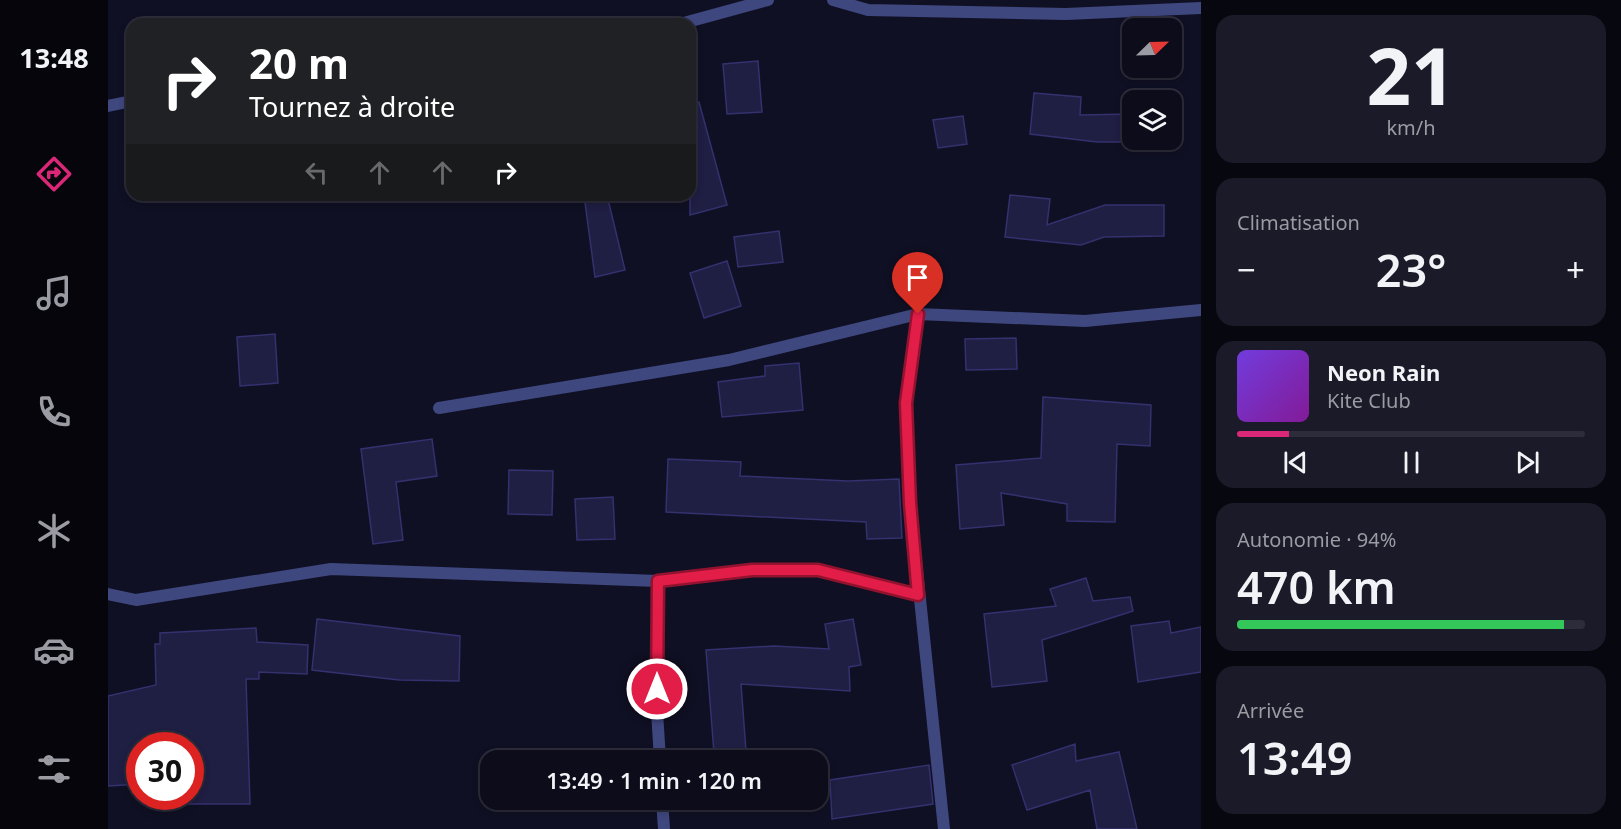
<!DOCTYPE html>
<html lang="fr">
<head>
<meta charset="utf-8">
<style>
	body { margin:0; font-family:"Noto Sans",sans-serif; background:#1a1a28; color:#f1f3f6; height:100vh; display:flex; flex-direction:column; font-size:22px; white-space:nowrap }
	* { box-sizing:border-box; margin:0 }
	p { font-size:20px; color:#9a9ba3 }
	.icon { flex:none; width:33px; height:33px; fill:none; stroke:currentColor; stroke-width:2; stroke-linecap:round; stroke-linejoin:round }
	.map { position:relative; flex:1; overflow:hidden }
	.details { display:flex; flex-direction:column; gap:15px; padding:15px; background:#07070f; width:420px }
	.details>* { flex:none }
	.banner { position:absolute; left:18px; top:18px; width:570px; height:183px; border-radius:18px; box-shadow:0 3px 9px #0003,0 0 0 2px #2c2c3a; background:#202124; color:#fff; overflow:hidden }
	.needle { width:39px; rotate:67deg }
	.tools { position:absolute; left:1014px; top:18px; display:grid; gap:12px }
	.tools a { display:grid; place-items:center; width:60px; height:60px; border-radius:12px; background:#0c0c1b; box-shadow:0 3px 9px #0003,0 0 0 2px #2c2c3a; font-size:30px }
	.speed { position:absolute; left:18px; top:732px; display:flex; gap:12px; font-size:30px; font-weight:700; text-align:center }
	.speed>* { display:grid; place-content:center; width:78px; height:78px; border-radius:50%; background:#0c0c1b; box-shadow:0 3px 9px #0003,0 0 0 2px #2c2c3a; line-height:1 }
	.speed .limit { border:9px solid #d22; background:#fff; color:#111 }
	.pin { position:absolute; display:grid; place-items:center; width:51px; height:51px; color:#fff; margin:-62px -26px; border-radius:50% 50% 50% 0; rotate:-45deg; box-shadow:0 0 6px #0007 }
	.pin .icon { rotate:45deg }
	.me { position:absolute; width:66px; margin:-33px; rotate:0deg; stroke-linejoin:round; filter:drop-shadow(0 0 4px #0008) }
	.turn { display:flex; align-items:center; gap:21px; height:126px; padding:0 24px; font-size:27px }
	.turn .icon { width:78px; height:78px; stroke-width:2.5 }
	.turn b { display:block; font-size:42px; line-height:51px }
	.lanes { display:flex; align-items:center; height:57px; padding:0 24px; background:#0003; justify-content:center; gap:30px; direction:ltr }
	.lanes .off { opacity:.35 }
	.big { font-size:45px; font-weight:600; line-height:1.1 }
	.details .widget { flex:1; display:flex; flex-direction:column; justify-content:center; gap:9px; min-width:0; padding:0 21px; border-radius:18px; background:#1a1a28 }
	.details .dial { align-items:center; gap:0 }
	.dial b { font-size:78px; line-height:1 }
	.song { display:flex; align-items:center; gap:18px }
	.cover { width:72px; height:72px; border-radius:9px; background:linear-gradient(135deg,hsl(260 70% 55%),hsl(290 70% 35%)) }
	.played { height:6px; border-radius:3px; background:linear-gradient(90deg,#db2777 15%,#2c2c3a 15%) }
	.keys { display:flex; justify-content:space-around; direction:ltr }
	.heat { display:flex; justify-content:space-between; align-items:center; font-size:33px; direction:ltr }
	.charge { height:9px; border-radius:4px; background:linear-gradient(90deg,#34c759 94%,#2c2c3a 0) }
	.trip { position:absolute; left:372px; top:750px; width:348px; height:60px; border-radius:18px; background:#0c0c1b; box-shadow:0 3px 9px #0003,0 0 0 2px #2c2c3a; font-weight:600; line-height:60px; text-align:center }
	main { display:flex; flex:1; min-height:0 }
	.tabs { display:flex; flex-direction:column; width:108px; justify-content:space-around; align-items:center; background:#05050b; color:#9a9ba3 }
	.tabs .icon { width:42px; height:42px }
	.tabs .on { color:#db2777 }
	.tabs b { font-size:27px; color:#f1f3f6 }
	.map>svg:first-child { display:block }
	.building { fill:#1f1e43; stroke:#33316e; stroke-width:1.5 }
	.lines { fill:none; stroke-linecap:round; stroke-linejoin:round }
	.street { stroke:#3f477f; stroke-width:12 }
	.route-casing { stroke:#92132f; stroke-width:15 }
	.route { stroke:#e11d48; stroke-width:10 }
</style>
</head>
<body>
<main>
<nav class="tabs">
<b>13:48</b>
<svg class="icon on" aria-label="directions" viewBox="0 0 24 24"><path d="M12 3l9 9-9 9-9-9zM9 14v-3h6M13 9l2 2-2 2"/></svg>
<svg class="icon" aria-label="music" viewBox="0 0 24 24"><path d="M9 18V5l10-2v13"/><circle cx="6" cy="18" r="3"/><circle cx="16" cy="16" r="3"/></svg>
<svg class="icon" aria-label="phone" viewBox="0 0 24 24"><path d="M5 4h4l2 5-3 2q2 4 5 5l2-3 5 2v4C11 20 4 13 5 4z"/></svg>
<svg class="icon" aria-label="climate" viewBox="0 0 24 24"><path d="M12 3v18M4 7l16 10M4 17L20 7"/></svg>
<svg class="icon" aria-label="car" viewBox="0 0 24 24"><path d="M5 17H2v-5l4-1 3-4h7l3 4 3 1v5h-3M9 17h6M6 11h13"/><circle cx="7" cy="17" r="2"/><circle cx="17" cy="17" r="2"/></svg>
<svg class="icon" aria-label="filters" viewBox="0 0 24 24"><path d="M4 7h16M4 17h16"/><circle cx="9" cy="7" r="2"/><circle cx="15" cy="17" r="2"/></svg>
</nav>
<div class="map">
<svg width="1093" height="829" viewBox="0 0 1093 829">
	<rect width="100%" height="100%" fill="#101024"/>
	<!-- building -->
	<path class="building" d="M 650,61 L 654,112 L 619,114 L 615,64 Z
		M 926,93 L 973,97 L 972,115 L 1024,114 L 1024,142 L 989,142 L 922,134 Z
		M 591,102 L 619,205 L 582,215 L 582,103 Z
		M 855,116 L 859,144 L 830,148 L 825,120 Z
		M 476,195 L 499,195 L 517,270 L 487,277 Z
		M 902,195 L 942,199 L 939,225 L 997,205 L 1056,205 L 1056,236 L 996,237 L 973,245 L 897,237 Z
		M 671,231 L 675,262 L 630,267 L 626,237 Z
		M 619,261 L 633,306 L 596,318 L 582,273 Z
		M 167,334 L 170,383 L 132,386 L 129,337 Z
		M 908,338 L 909,369 L 858,370 L 857,339 Z
		M 691,363 L 695,410 L 614,417 L 610,382 L 657,376 L 657,366 Z
		M 935,397 L 1043,405 L 1042,446 L 1009,444 L 1007,522 L 959,521 L 959,504 L 893,493 L 896,525 L 852,529 L 848,465 L 933,458 Z
		M 324,439 L 329,476 L 288,482 L 295,540 L 265,544 L 253,449 Z
		M 560,459 L 633,462 L 632,476 L 740,481 L 791,479 L 794,538 L 759,539 L 758,522 L 558,512 Z
		M 401,470 L 445,471 L 444,515 L 400,514 Z
		M 505,497 L 507,539 L 469,540 L 467,499 Z
		M 978,578 L 985,601 L 1022,597 L 1025,611 L 934,640 L 939,681 L 884,687 L 876,614 L 948,606 L 942,589 Z
		M 209,619 L 352,636 L 351,681 L 291,680 L 204,670 Z
		M 745,619 L 753,665 L 741,667 L 742,691 L 633,684 L 638,751 L 606,753 L 598,650 L 666,646 L 721,649 L 717,624 Z
		M 1061,621 L 1063,633 L 1093,627 L 1093,672 L 1030,682 L 1023,626 Z
		M 148,628 L 149,642 L 200,645 L 199,674 L 151,672 L 151,679 L 138,679 L 142,804 L 73,804 L 73,796 L 82,796 L 82,746 L 32,746 L 32,784 L 0,786 L 0,696 L 48,685 L 47,644 L 52,644 L 52,633 Z
		M 967,744 L 968,761 L 1011,752 L 1029,829 L 989,829 L 982,790 L 919,810 L 904,765 Z
		M 821,765 L 825,804 L 724,819 L 722,780 Z"/>
	<g class="lines">
		<!-- street -->
		<path class="street" d="M 725,0 L 760,10 L 958,14 L 1093,8
			M 572,24 L 660,0
			M 0,106 L 24,101
			M 810,314 L 798,403 L 802,503 L 836,829
			M 331,408 L 621,360 L 810,314 L 977,321 L 1093,310
			M 550,581 L 549,711 L 552,760
			M 0,594 L 28,600 L 223,569 L 550,581 L 644,570 L 710,570 L 810,595
			M 554,800 L 556,829"/>
	</g>
	<g class="lines">
		<!-- route casing -->
		<g class="route-casing">
			<path id="route" d="M 549,689 L 550,581 L 644,570 L 710,570 L 810,595 L 802,503 L 798,403 L 810,314"/>
		</g>
		<!-- route -->
		<use href="#route" class="route"/>
	</g>
</svg>
<div class="tools">
<a><svg class="needle" viewBox="-14 -14 28 28"><path d="M0-13l5 13h-10z" fill="#e53935"/><path d="M0 13l5-13h-10z" fill="#9a9ba3"/></svg></a>
<a><svg class="icon" aria-label="layers" viewBox="0 0 24 24"><path d="M12 4l9 5-9 5-9-5zM3 14l9 5 9-5"/></svg></a>
</div>
<div class="speed"><div class="limit">30</div></div>
<div class="pin" style="left:810px;top:314px;background:#d93025"><svg class="icon" aria-label="arrive" viewBox="0 0 24 24"><path d="M6 21V4h12l-3 4 3 4H6"/></svg></div>
<svg class="me" style="left:549px;top:689px" viewBox="-20 -20 40 40"><circle r="17" fill="#e11d48" stroke="#fff" stroke-width="3"/><path d="M0-11L8 9 0 5-8 9z" fill="#fff"/></svg>
<div class="trip">13:49 · 1 min · 120 m</div>
<div class="banner">
<div class="turn"><svg class="icon" aria-label="right" viewBox="0 0 24 24"><path d="M7 20v-9h11M14 6l5 5-5 5"/></svg><div><b>20 m</b>Tournez à droite</div></div>
<div class="lanes"><svg class="icon off" aria-label="left" viewBox="0 0 24 24"><path d="M17 20v-9H6M10 6l-5 5 5 5"/></svg><svg class="icon off" aria-label="ahead" viewBox="0 0 24 24"><path d="M12 20V5M6 11l6-6 6 6"/></svg><svg class="icon off" aria-label="ahead" viewBox="0 0 24 24"><path d="M12 20V5M6 11l6-6 6 6"/></svg><svg class="icon" aria-label="right" viewBox="0 0 24 24"><path d="M7 20v-9h11M14 6l5 5-5 5"/></svg></div>
</div>
</div>
<section class="details">
<div class="widget dial"><b>21</b><p>km/h</p></div>
<div class="widget"><p>Climatisation</p>
<div class="heat"><a>−</a><b class="big">23°</b><a>+</a></div>
</div>
<div class="widget">
<div class="song"><i class="cover"></i><div><b>Neon Rain</b><p>Kite Club</p></div></div>
<div class="played"></div>
<div class="keys"><svg class="icon" aria-label="previous" viewBox="0 0 24 24"><path d="M18 5L8 12l10 7zM5 5v14"/></svg><svg class="icon" aria-label="pause" viewBox="0 0 24 24"><path d="M8 5v14M16 5v14"/></svg><svg class="icon" aria-label="next" viewBox="0 0 24 24"><path d="M6 5l10 7-10 7zM19 5v14"/></svg></div>
</div>
<div class="widget"><p>Autonomie · 94%</p><b class="big">470 km</b><div class="charge"></div></div>
<div class="widget"><p>Arrivée</p><b class="big">13:49</b></div>
</section>
</main>
</body>
</html>
